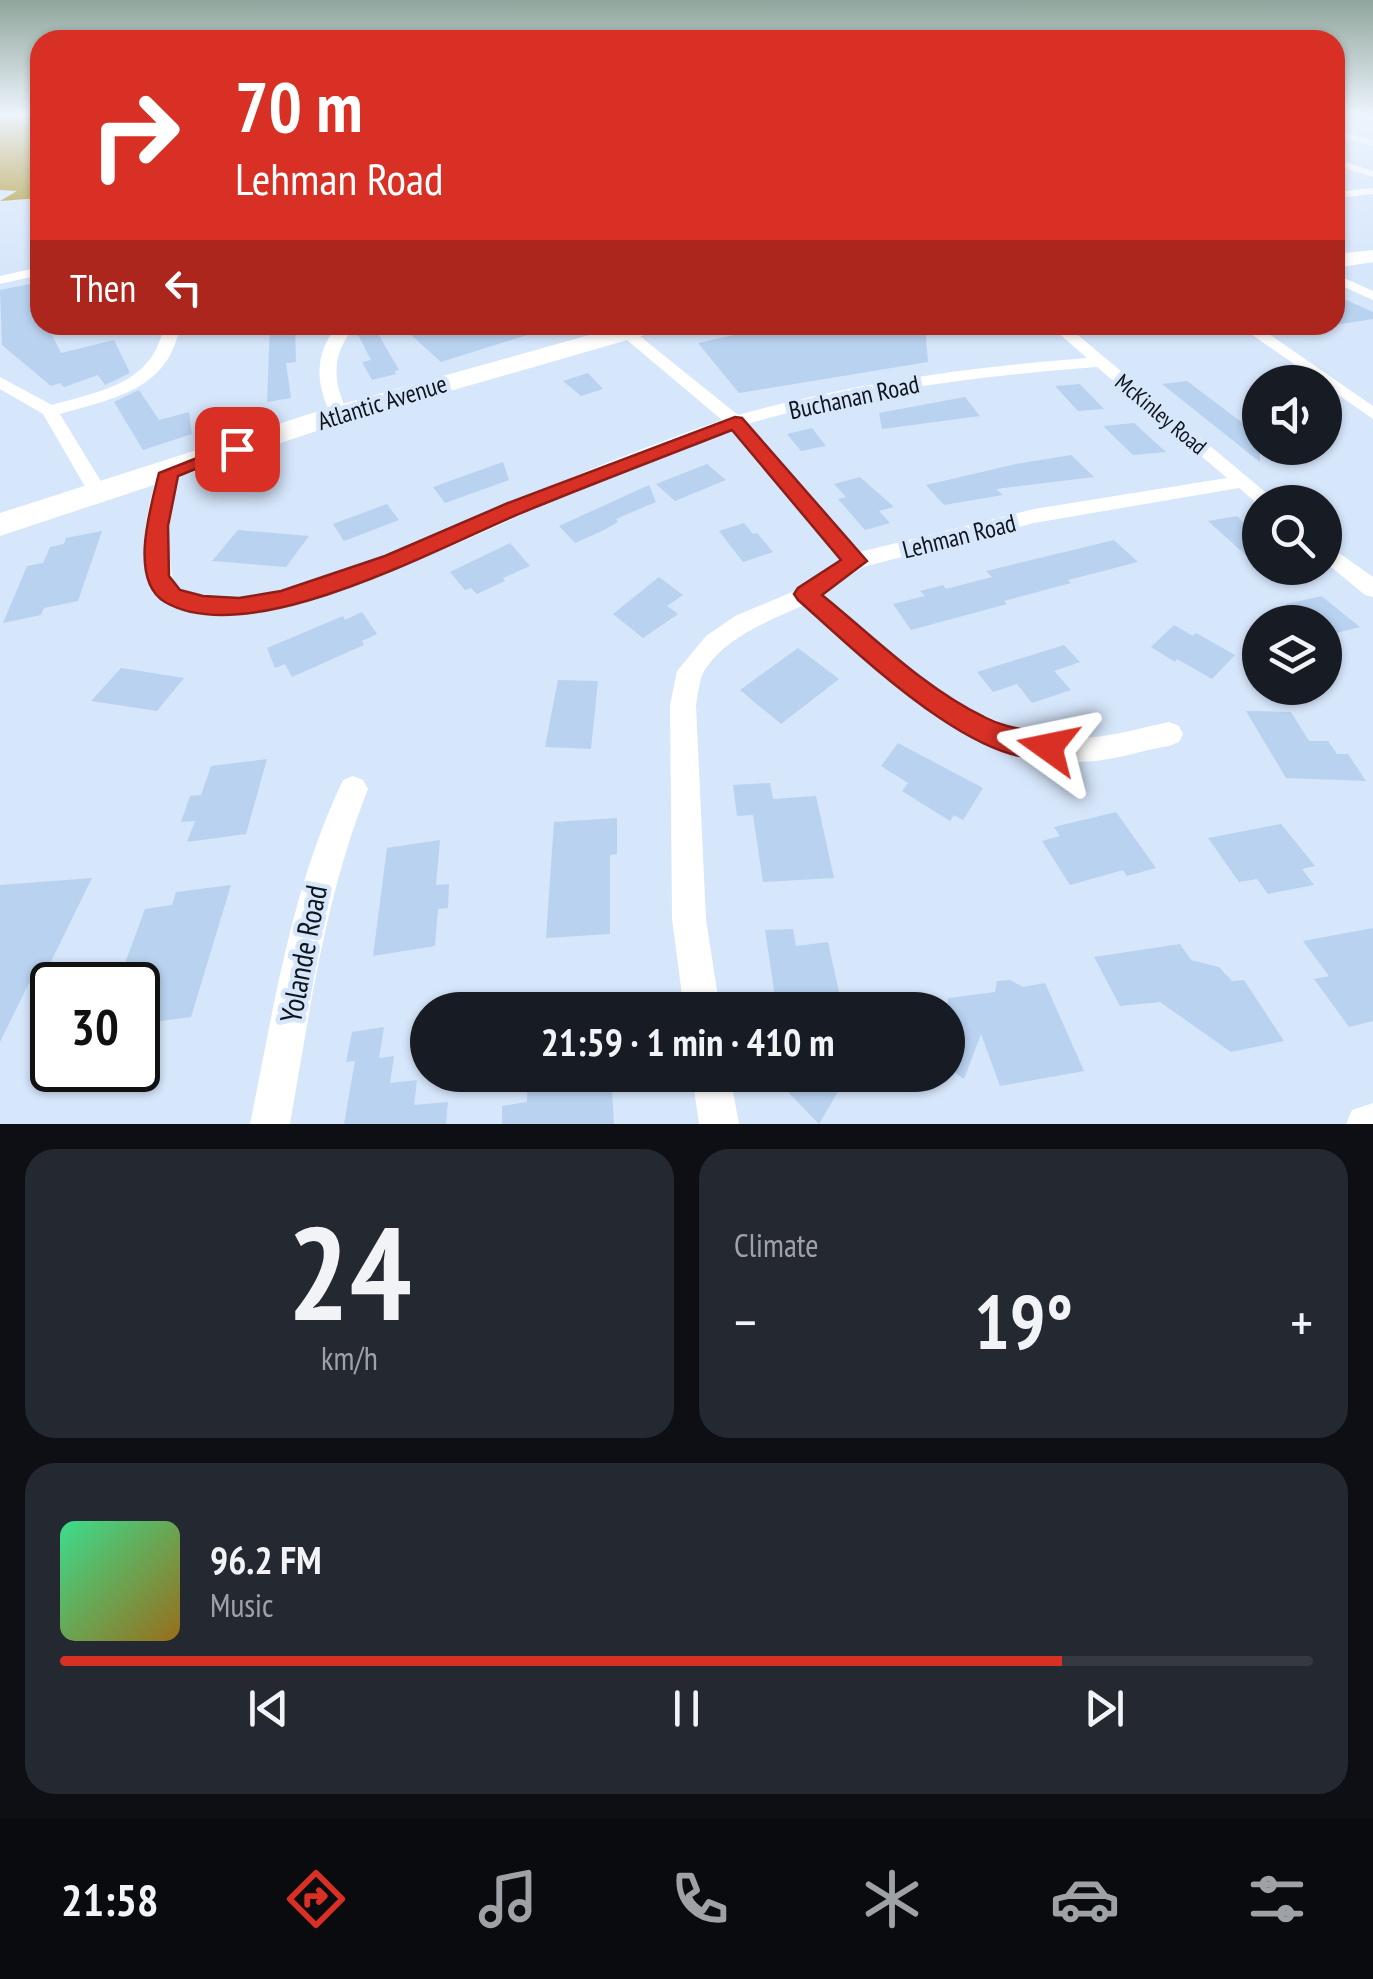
<!DOCTYPE html>
<html lang="en">
<head>
<meta charset="utf-8">
<style>
	body { margin:0; font-family:"PT Sans Narrow",sans-serif; background:#242831; color:#f1f3f6; height:100vh; display:flex; flex-direction:column; font-size:38px; white-space:nowrap }
	* { box-sizing:border-box; margin:0 }
	p { font-size:32px; color:#9ea1a6 }
	.icon { flex:none; width:55px; height:55px; fill:none; stroke:currentColor; stroke-width:2; stroke-linecap:round; stroke-linejoin:round }
	.map { position:relative; height:1124px; overflow:hidden }
	.drawer { display:flex; flex-direction:column; gap:25px; padding:25px; background:#0d0f14; flex:1 }
	.drawer>* { flex:none }
	.guide { position:absolute; left:30px; top:30px; width:1315px; height:305px; border-radius:30px; box-shadow:0 2px 8px #0004; background:#d93025; color:#fff; overflow:hidden }
	.fabs { position:absolute; left:1242px; top:365px; display:grid; gap:20px }
	.fabs a { display:grid; place-items:center; width:100px; height:100px; border-radius:50%; background:#171b24; box-shadow:0 2px 8px #0004; font-size:50px }
	.speed { position:absolute; left:30px; top:962px; display:flex; gap:20px; font-size:50px; font-weight:700; text-align:center }
	.speed>* { display:grid; place-content:center; width:130px; height:130px; border-radius:50%; background:#171b24; box-shadow:0 2px 8px #0004; line-height:1 }
	.speed .limit { border:5px solid #111; border-radius:15px; background:#fff; color:#111 }
	.pin { position:absolute; display:grid; place-items:center; width:85px; height:85px; color:#fff; margin:-42px; border-radius:20px; box-shadow:0 5px 15px #0006 }
	.me { position:absolute; width:110px; margin:-55px; rotate:282deg; stroke-linejoin:round; filter:drop-shadow(0 0 8px #0008) }
	.turn { display:flex; align-items:center; gap:35px; height:210px; padding:0 40px; font-size:45px }
	.turn .icon { width:130px; height:130px; stroke-width:2.5 }
	.turn b { display:block; font-size:70px; line-height:85px }
	.then { display:flex; align-items:center; height:95px; padding:0 40px; background:#0003; gap:20px; font-size:38px }
	.big { font-size:75px; font-weight:700; line-height:1.1 }
	.drawer .card { flex:1; display:flex; flex-direction:column; justify-content:center; gap:15px; min-width:0; padding:0 35px; border-radius:30px; background:#242831 }
	.drawer .dial { align-items:center; gap:0 }
	.dial b { font-size:130px; line-height:1 }
	.song { display:flex; align-items:center; gap:30px }
	.cover { width:120px; height:120px; border-radius:15px; background:linear-gradient(135deg,hsl(150 70% 55%),hsl(40 70% 35%)) }
	.played { height:10px; border-radius:5px; background:linear-gradient(90deg,#d93025 80%,#363941 80%) }
	.keys { display:flex; justify-content:space-around; direction:ltr }
	.heat { display:flex; justify-content:space-between; align-items:center; font-size:55px; direction:ltr }
	.drawer .tiles { flex:1; display:grid; gap:25px; grid-template-columns:1fr 1fr }
	.card:last-child { grid-column:span 2 }
	.trip { position:absolute; left:410px; top:992px; width:555px; height:100px; border-radius:50px; background:#171b24; box-shadow:0 2px 8px #0004; font-weight:700; line-height:100px; text-align:center }
	.dock { display:flex; height:160px; justify-content:space-around; align-items:center; background:#090b0e; color:#9ea1a6 }
	.dock .icon { width:70px; height:70px }
	.dock .selected { color:#d93025 }
	.dock b { font-size:45px; color:#f1f3f6 }
	.map>svg:first-child { display:block }
	.water { fill:#ad9229 }
	.building { fill:#b9d2f0 }
	.lines { fill:none; stroke-linecap:round; stroke-linejoin:round }
	.street { fill:#fff; fill-rule:evenodd }
	.primary { fill:#fff; fill-rule:evenodd }
	.route { fill:#d93025; stroke:#8d1f18; stroke-width:2.5 }
	.labels { text-anchor:middle; stroke-width:9; stroke-linejoin:round; paint-order:stroke }
	.far-street-label { font-size:22px; fill:#10151c; stroke:#d6e6fb }
	.street-label { font-size:25px; fill:#10151c; stroke:#d6e6fb }
	.near-street-label { font-size:30px; fill:#10151c; stroke:#d6e6fb }
</style>
</head>
<body>
<div class="map">
<svg width="1373" height="1124" viewBox="0 0 1373 1124">
	<rect width="100%" height="100%" fill="#d6e6fb"/>
	<!-- water -->
	<path class="water" d="M 0,116 L 40,116 L 40,198 L 0,201 L 17,191 L 0,190 Z"/>
	<!-- building -->
	<path class="building" d="M 40,282 L 40,325 L 47,325 L 61,353 L 114,340 L 130,373 L 105,385 L 98,375 L 64,387 L 60,383 L 51,386 L 2,345 L 0,290 Z
		M 1335,295 L 1373,312 L 1373,319 L 1335,325 Z
		M 270,325 L 295,325 L 296,362 L 286,363 L 291,398 L 267,402 Z
		M 360,325 L 373,325 L 399,370 L 395,371 L 396,374 L 372,380 L 362,362 L 371,360 L 356,331 Z
		M 400,325 L 543,325 L 543,330 L 441,362 Z
		M 778,325 L 925,325 L 928,362 L 739,393 L 698,343 Z
		M 588,373 L 603,389 L 581,396 L 563,381 Z
		M 1187,381 L 1260,436 L 1260,462 L 1162,384 Z
		M 1080,384 L 1104,409 L 1078,411 L 1055,386 Z
		M 139,390 L 159,420 L 189,412 L 192,434 L 143,450 L 114,402 Z
		M 965,397 L 980,416 L 882,429 L 879,413 Z
		M 1134,423 L 1166,452 L 1133,455 L 1103,426 Z
		M 812,428 L 826,446 L 801,451 L 787,434 Z
		M 1071,455 L 1094,477 L 996,489 L 1003,495 L 944,505 L 926,485 L 1016,464 Z
		M 503,462 L 509,480 L 445,503 L 433,487 Z
		M 707,464 L 726,480 L 675,501 L 656,484 Z
		M 860,477 L 894,507 L 879,511 L 890,523 L 865,530 L 838,499 L 846,497 L 834,484 Z
		M 649,485 L 656,502 L 616,519 L 618,522 L 604,530 L 575,543 L 559,526 Z
		M 387,504 L 399,520 L 344,541 L 333,524 Z
		M 1237,516 L 1243,522 L 1249,558 L 1208,521 Z
		M 744,523 L 753,534 L 757,533 L 773,552 L 743,562 L 719,531 Z
		M 238,530 L 309,536 L 286,567 L 212,561 Z
		M 102,531 L 78,601 L 44,608 L 41,615 L 3,623 L 27,566 L 43,563 L 50,547 L 64,544 L 66,538 Z
		M 1114,540 L 1138,562 L 1068,580 L 1071,583 L 1004,601 L 1007,604 L 911,630 L 893,604 L 925,596 L 920,591 L 943,585 L 946,589 L 992,577 L 986,571 Z
		M 510,543 L 530,566 L 503,578 L 505,581 L 477,594 L 471,588 L 465,590 L 450,572 Z
		M 659,577 L 683,595 L 667,606 L 678,614 L 643,638 L 613,614 Z
		M 1322,596 L 1325,599 L 1360,627 L 1325,636 L 1325,622 L 1308,622 L 1286,604 Z
		M 362,612 L 377,634 L 362,641 L 364,645 L 292,677 L 285,664 L 275,668 L 267,648 L 343,616 L 345,620 Z
		M 1174,625 L 1193,636 L 1196,633 L 1235,655 L 1212,679 L 1177,659 L 1175,662 L 1151,647 Z
		M 1064,645 L 1080,662 L 1054,671 L 1071,690 L 1032,703 L 1017,684 L 993,692 L 977,672 Z
		M 798,648 L 839,679 L 781,724 L 740,690 Z
		M 121,668 L 184,678 L 157,711 L 91,701 Z
		M 558,680 L 598,681 L 591,749 L 545,747 Z
		M 1246,711 L 1291,712 L 1309,741 L 1328,741 L 1337,754 L 1348,754 L 1366,781 L 1286,778 Z
		M 898,743 L 983,788 L 963,820 L 954,815 L 950,821 L 902,791 L 908,783 L 881,766 Z
		M 267,759 L 246,834 L 187,842 L 195,821 L 181,822 L 190,796 L 201,795 L 211,766 Z
		M 770,783 L 773,799 L 816,796 L 834,878 L 763,882 L 753,815 L 737,816 L 733,785 Z
		M 1116,812 L 1156,868 L 1127,876 L 1123,870 L 1070,885 L 1042,841 L 1060,836 L 1054,827 Z
		M 617,818 L 617,854 L 610,855 L 610,934 L 546,938 L 554,822 Z
		M 1281,824 L 1315,866 L 1302,869 L 1314,885 L 1268,894 L 1257,879 L 1239,882 L 1208,838 Z
		M 440,840 L 436,885 L 449,884 L 448,908 L 438,909 L 435,946 L 373,956 L 387,848 Z
		M 92,878 L 41,982 L 29,983 L 0,1042 L 0,885 Z
		M 231,885 L 191,1017 L 138,1024 L 138,985 L 117,985 L 145,909 L 172,905 L 176,892 Z
		M 1373,928 L 1373,1021 L 1349,1027 L 1314,979 L 1329,976 L 1303,941 Z
		M 793,929 L 796,946 L 828,942 L 843,1010 L 777,1010 L 765,930 Z
		M 1180,944 L 1191,960 L 1219,967 L 1232,981 L 1244,980 L 1284,1041 L 1231,1052 L 1160,1002 L 1120,1006 L 1094,957 Z
		M 1010,980 L 1023,987 L 1045,983 L 1084,1071 L 1000,1086 L 981,1034 L 964,1079 L 948,1068 L 948,998 L 995,992 L 997,981 Z
		M 384,1027 L 379,1058 L 394,1056 L 390,1083 L 417,1080 L 414,1105 L 448,1102 L 446,1124 L 344,1124 L 355,1061 L 346,1062 L 352,1032 Z
		M 528,1075 L 599,1075 L 600,1092 L 612,1090 L 614,1124 L 502,1124 L 502,1106 L 527,1102 Z
		M 787,1075 L 836,1075 L 839,1090 L 819,1124 L 789,1093 Z"/>
	<g class="lines">
		<!-- street -->
		<path class="street" d="M 1335,130 L 1373,140 L 1373,146 L 1335,136 Z
			M 1335,159 L 1373,171 L 1373,177 L 1335,165 Z
			M 1373,188 L 1373,194 L 1335,198 L 1335,192 Z
			M 40,267 L 40,275 L 0,284 L 0,276 Z
			M 1335,274 L 1373,291 L 1373,300 L 1335,283 Z
			M 164,325 L 180,325 C 169,390 115,398 60,414 L 108,493 L 105,497 L 91,497 L 43,414 L 0,389 L 0,377 L 52,405 C 103,390 153,384 164,325 Z
			M 339,325 L 356,325 C 331,354 332,380 348,414 L 339,419 L 333,418 C 315,387 313,351 339,325 Z
			M 1049,325 L 1066,325 L 1277,502 L 1260,502 L 1260,506 L 1239,488 L 1034,523 L 863,567 L 822,595 C 897,658 974,737 1078,738 C 1109,738 1139,728 1169,722 L 1179,726 L 1183,734 L 1179,742 L 1169,746 C 1139,751 1109,762 1078,762 C 965,761 882,676 804,605 C 769,621 724,637 703,673 C 699,682 698,695 696,705 L 706,919 L 720,1010 L 684,1010 L 672,919 L 670,705 L 677,671 L 706,636 L 735,616 L 797,590 L 841,560 L 731,429 C 678,447 626,467 575,490 C 512,517 161,699 145,565 C 142,536 148,495 162,469 L 176,469 L 179,473 L 167,538 L 173,582 C 193,604 225,601 252,596 C 318,586 384,556 446,530 C 537,492 628,452 722,420 L 621,335 L 621,329 L 631,329 L 738,415 C 852,383 969,367 1087,358 ZM 1097,367 L 1227,478 L 1034,509 L 860,552 L 747,424 C 861,391 979,376 1097,367 Z
			M 1238,325 L 1256,325 L 1373,406 L 1373,419 Z
			M 1325,543 L 1373,577 L 1373,597 L 1365,595 L 1325,562 Z
			M 353,776 L 363,780 L 368,789 C 325,897 310,1010 290,1124 L 250,1124 C 274,1007 291,889 343,780 Z
			M 692,1075 L 730,1075 L 739,1124 L 699,1124 Z
			M 1373,1103 L 1373,1124 L 1346,1124 L 1352,1110 Z"/>
		<!-- primary -->
		<path class="primary" d="M 1373,250 L 1373,262 L 1335,268 L 1335,254 Z
			M 625,325 L 666,325 L 662,330 L 350,420 L 0,536 L 0,513 L 328,408 Z"/>
	</g>
	<!-- sky -->
	<linearGradient id="sky" x2="0" y2="1"><stop stop-color="#90a69c"/><stop offset="0.42" stop-color="#edf4fd"/><stop offset="1" stop-color="#edf4fd" stop-opacity="0"/></linearGradient>
	<rect width="1373" height="273" fill="url(#sky)"/>
	<!-- route -->
	<path class="route" d="M 735,417 L 742,418 L 867,561 L 822,595 C 874,637 924,688 984,717 C 1011,731 1033,729 1059,738 L 1063,747 L 1059,755 C 985,781 850,645 798,600 L 794,594 L 798,588 L 841,560 L 732,430 C 663,457 594,483 526,511 C 442,545 251,652 165,602 C 128,580 151,506 159,473 L 230,445 L 237,443 L 246,449 L 178,476 L 168,526 L 169,576 L 180,590 L 203,596 L 239,598 L 281,591 L 385,556 L 508,503 Z"/>
	<g class="labels">
		<!-- far-street labels -->
		<g class="far-street-label">
			<text transform="translate(1161 414) rotate(40)" y="8">McKinley Road</text>
		</g>
		<!-- street labels -->
		<g class="street-label">
			<text transform="translate(854 397) rotate(-12)" y="9">Buchanan Road</text>
			<text transform="translate(382 402) rotate(-17)" y="9">Atlantic Avenue</text>
			<text transform="translate(959 536) rotate(-14)" y="9">Lehman Road</text>
		</g>
		<!-- near-street labels -->
		<g class="near-street-label">
			<text transform="translate(304 954) rotate(-79)" y="10">Yolande Road</text>
		</g>
	</g>
</svg>
<div class="fabs">
<a><svg class="icon" aria-label="sound" viewBox="0 0 24 24"><path d="M4 9h4l5-4v14l-5-4H4zM17 9q2 3 0 6"/></svg></a>
<a><svg class="icon" aria-label="search" viewBox="0 0 24 24"><circle cx="10" cy="10" r="6"/><path d="M15 15l6 6"/></svg></a>
<a><svg class="icon" aria-label="layers" viewBox="0 0 24 24"><path d="M12 4l9 5-9 5-9-5zM3 14l9 5 9-5"/></svg></a>
</div>
<div class="speed"><div class="limit">30</div></div>
<div class="pin" style="left:237px;top:449px;background:#d93025"><svg class="icon" aria-label="arrive" viewBox="0 0 24 24"><path d="M6 21V4h12l-3 4 3 4H6"/></svg></div>
<svg class="me" style="left:1048px;top:747px" viewBox="-20 -20 40 40"><path d="M0-17L14 15 0 8-14 15z" fill="#d93025" stroke="#fff" stroke-width="4"/></svg>
<div class="trip">21:59 · 1 min · 410 m</div>
<div class="guide">
<div class="turn"><svg class="icon" aria-label="right" viewBox="0 0 24 24"><path d="M7 20v-9h11M14 6l5 5-5 5"/></svg><div><b>70 m</b>Lehman Road</div></div>
<div class="then">Then<svg class="icon" aria-label="left" viewBox="0 0 24 24"><path d="M17 20v-9H6M10 6l-5 5 5 5"/></svg></div>
</div>
</div>
<section class="drawer">
<div class="tiles">
<div class="card dial"><b>24</b><p>km/h</p></div>
<div class="card"><p>Climate</p>
<div class="heat"><a>−</a><b class="big">19°</b><a>+</a></div>
</div>
<div class="card">
<div class="song"><i class="cover"></i><div><b>96.2 FM</b><p>Music</p></div></div>
<div class="played"></div>
<div class="keys"><svg class="icon" aria-label="previous" viewBox="0 0 24 24"><path d="M18 5L8 12l10 7zM5 5v14"/></svg><svg class="icon" aria-label="pause" viewBox="0 0 24 24"><path d="M8 5v14M16 5v14"/></svg><svg class="icon" aria-label="next" viewBox="0 0 24 24"><path d="M6 5l10 7-10 7zM19 5v14"/></svg></div>
</div>
</div>
</section>
<nav class="dock">
<b>21:58</b>
<svg class="icon selected" aria-label="directions" viewBox="0 0 24 24"><path d="M12 3l9 9-9 9-9-9zM9 14v-3h6M13 9l2 2-2 2"/></svg>
<svg class="icon" aria-label="music" viewBox="0 0 24 24"><path d="M9 18V5l10-2v13"/><circle cx="6" cy="18" r="3"/><circle cx="16" cy="16" r="3"/></svg>
<svg class="icon" aria-label="phone" viewBox="0 0 24 24"><path d="M5 4h4l2 5-3 2q2 4 5 5l2-3 5 2v4C11 20 4 13 5 4z"/></svg>
<svg class="icon" aria-label="climate" viewBox="0 0 24 24"><path d="M12 3v18M4 7l16 10M4 17L20 7"/></svg>
<svg class="icon" aria-label="car" viewBox="0 0 24 24"><path d="M5 17H2v-5l4-1 3-4h7l3 4 3 1v5h-3M9 17h6M6 11h13"/><circle cx="7" cy="17" r="2"/><circle cx="17" cy="17" r="2"/></svg>
<svg class="icon" aria-label="filters" viewBox="0 0 24 24"><path d="M4 7h16M4 17h16"/><circle cx="9" cy="7" r="2"/><circle cx="15" cy="17" r="2"/></svg>
</nav>
</body>
</html>
